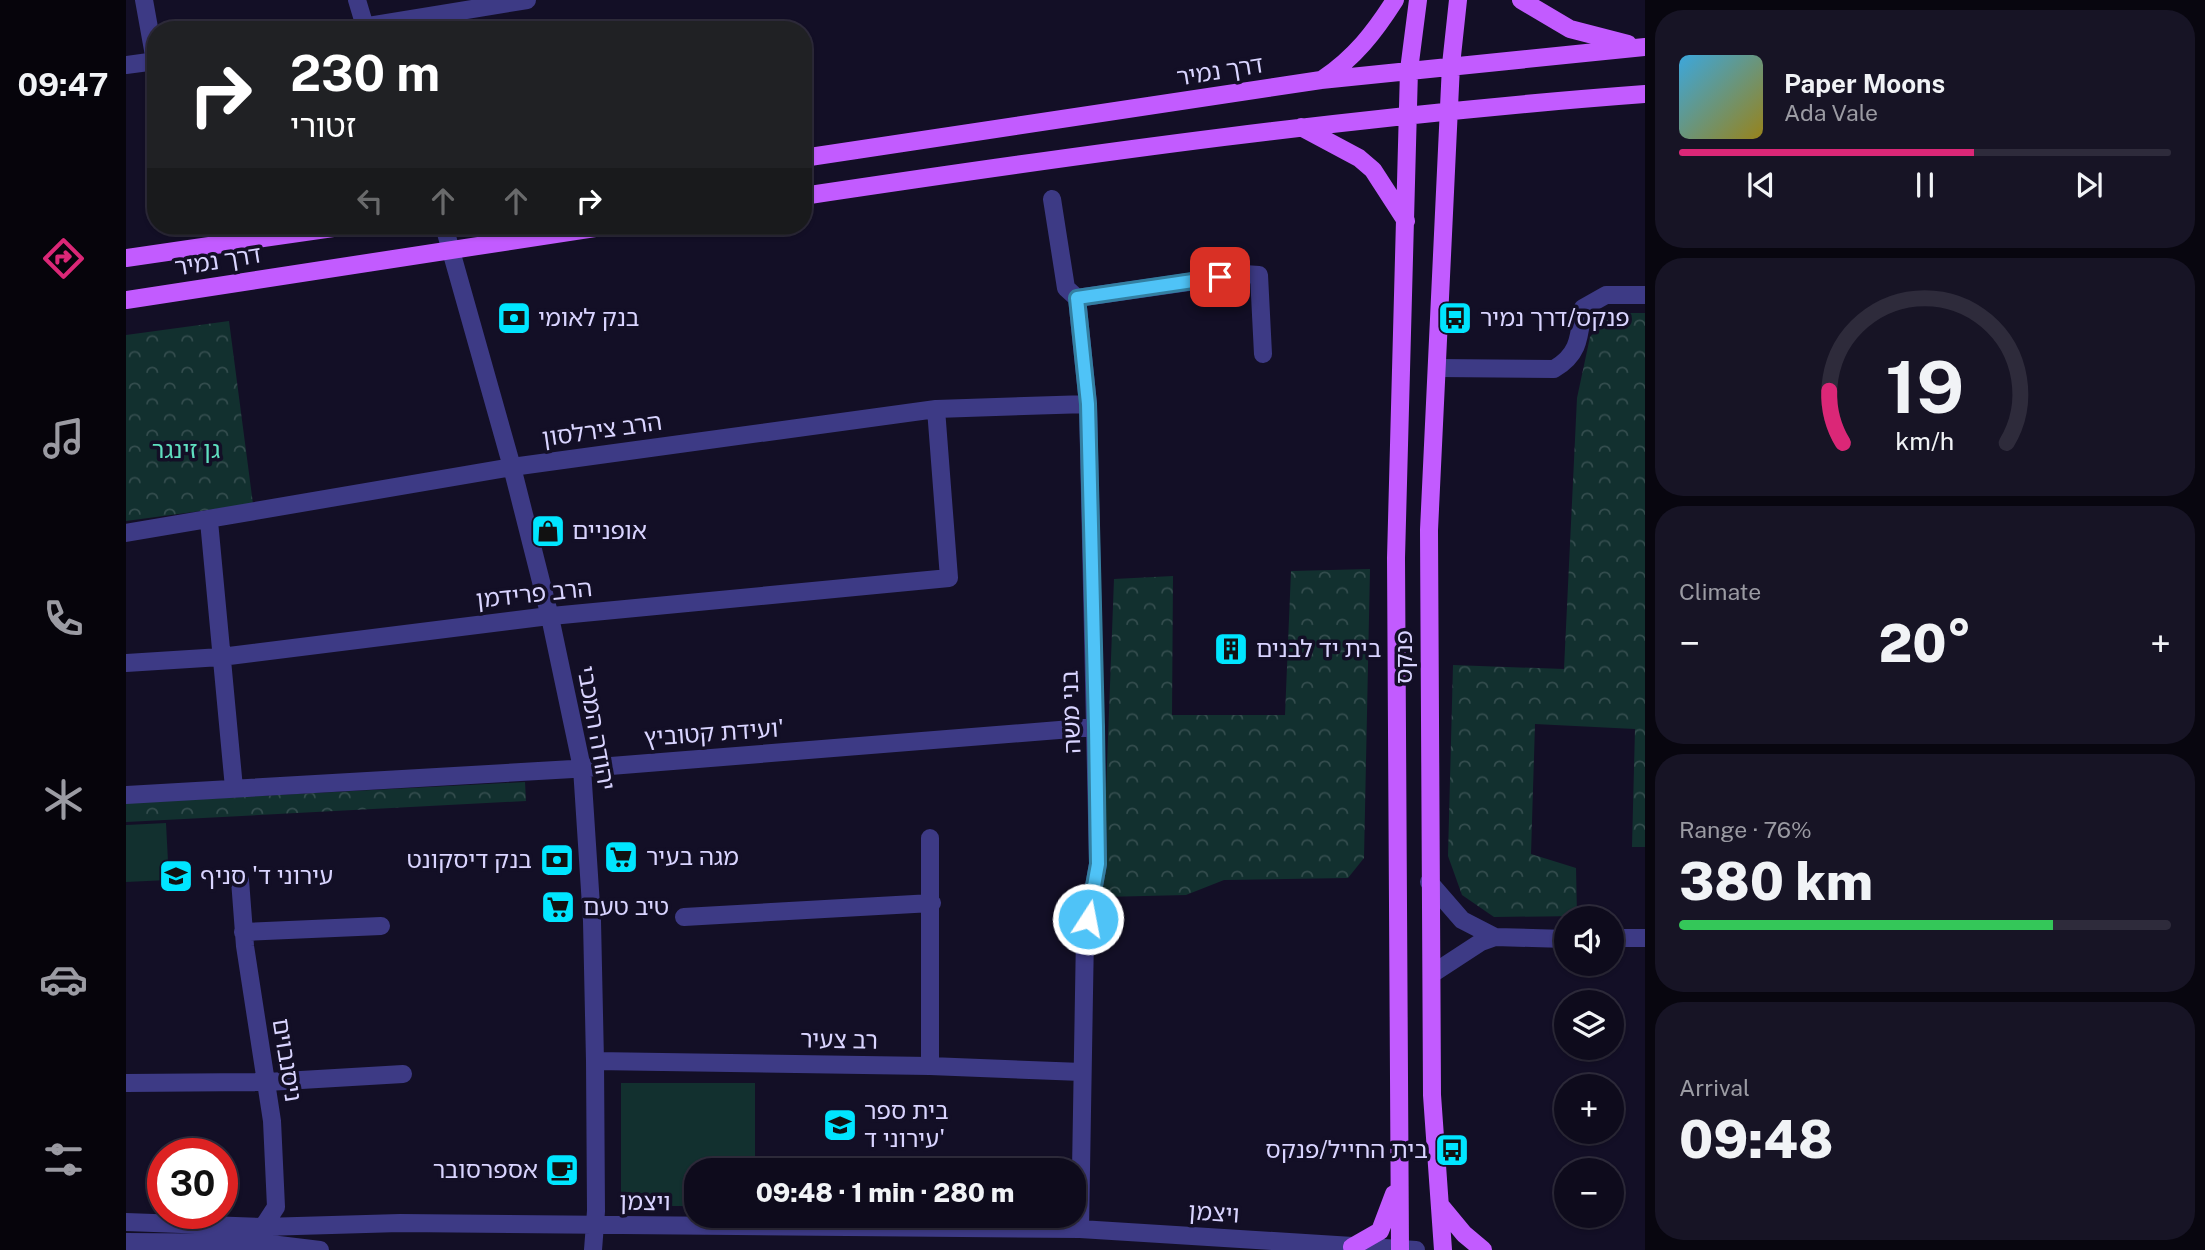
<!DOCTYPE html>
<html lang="en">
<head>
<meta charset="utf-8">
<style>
	body { margin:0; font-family:"Public Sans","Noto Sans Hebrew",sans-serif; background:#171425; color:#f1f3f6; height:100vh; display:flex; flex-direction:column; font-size:26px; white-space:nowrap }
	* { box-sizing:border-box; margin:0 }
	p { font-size:23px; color:#9b9ba3 }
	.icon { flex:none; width:38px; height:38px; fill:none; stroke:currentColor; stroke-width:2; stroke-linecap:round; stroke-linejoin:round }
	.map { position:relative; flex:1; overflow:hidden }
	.panel { display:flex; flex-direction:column; gap:10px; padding:10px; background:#08060f; width:560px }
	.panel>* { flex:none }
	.banner { position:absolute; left:21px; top:21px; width:665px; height:214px; border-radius:28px; box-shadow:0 2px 5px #0004,0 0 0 2px #2e2b3b; background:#202124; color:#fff; overflow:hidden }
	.buttons { position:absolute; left:1428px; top:906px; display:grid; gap:14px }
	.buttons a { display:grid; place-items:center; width:70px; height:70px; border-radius:50%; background:#0e0b1c; box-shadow:0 2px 5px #0004,0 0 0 2px #2e2b3b; font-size:35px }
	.speed { position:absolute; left:21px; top:1138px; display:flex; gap:14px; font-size:35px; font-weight:700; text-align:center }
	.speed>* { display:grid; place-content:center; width:91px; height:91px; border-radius:50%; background:#0e0b1c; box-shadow:0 2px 5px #0004,0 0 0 2px #2e2b3b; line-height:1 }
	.speed .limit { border:10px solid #d22; background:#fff; color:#111 }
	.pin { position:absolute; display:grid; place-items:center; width:60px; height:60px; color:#fff; margin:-30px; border-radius:14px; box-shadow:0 4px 10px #0006 }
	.me { position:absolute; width:77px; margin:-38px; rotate:11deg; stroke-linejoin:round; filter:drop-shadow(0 0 5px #0008) }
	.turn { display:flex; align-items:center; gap:24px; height:147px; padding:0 28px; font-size:32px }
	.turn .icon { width:91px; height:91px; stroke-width:2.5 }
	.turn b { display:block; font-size:49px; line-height:60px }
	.lanes { display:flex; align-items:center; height:66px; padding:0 28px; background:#0003; justify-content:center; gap:35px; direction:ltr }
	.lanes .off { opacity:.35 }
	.big { font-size:52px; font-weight:800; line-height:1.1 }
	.panel .card { flex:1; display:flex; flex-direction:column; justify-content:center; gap:10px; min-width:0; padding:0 24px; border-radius:28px; background:#171425 }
	.panel .dial { align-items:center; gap:0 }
	.dial svg { height:182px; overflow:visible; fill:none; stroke:#2e2b3b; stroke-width:7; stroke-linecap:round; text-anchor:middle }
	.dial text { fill:#f1f3f6; stroke:none }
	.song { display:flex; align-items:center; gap:21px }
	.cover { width:84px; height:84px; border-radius:10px; background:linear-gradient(135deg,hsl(200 70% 55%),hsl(50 70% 35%)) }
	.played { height:7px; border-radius:4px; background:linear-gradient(90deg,#db2777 60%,#2e2b3b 60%) }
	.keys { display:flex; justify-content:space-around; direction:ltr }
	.heat { display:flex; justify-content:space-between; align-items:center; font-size:38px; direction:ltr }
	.charge { height:10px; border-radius:5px; background:linear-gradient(90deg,#34c759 76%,#2e2b3b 0) }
	.trip { position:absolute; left:558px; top:1158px; width:402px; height:70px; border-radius:28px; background:#0e0b1c; box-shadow:0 2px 5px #0004,0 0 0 2px #2e2b3b; font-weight:800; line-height:70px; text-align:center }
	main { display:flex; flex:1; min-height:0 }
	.tabs { display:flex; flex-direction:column; width:126px; justify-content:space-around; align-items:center; background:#06040b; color:#9b9ba3 }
	.tabs .icon { width:49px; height:49px }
	.tabs .selected { color:#db2777 }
	.tabs b { font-size:32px; color:#f1f3f6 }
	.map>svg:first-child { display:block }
	.grass { fill:#12302f }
	.park { fill:url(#park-crowns) }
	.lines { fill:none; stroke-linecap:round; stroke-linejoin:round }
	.minor { stroke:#3d3a85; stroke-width:18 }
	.major { stroke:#c25bff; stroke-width:18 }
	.route-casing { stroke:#337fa1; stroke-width:18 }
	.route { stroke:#4fc3f7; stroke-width:12 }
	.labels { text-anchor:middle; stroke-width:7; stroke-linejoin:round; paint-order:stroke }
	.street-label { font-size:24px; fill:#d9d4ff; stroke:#130f26 }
	.poi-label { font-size:24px; fill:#d9d4ff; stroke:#130f26; text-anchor:start }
	.park-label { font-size:24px; fill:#5fe0c0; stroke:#130f26 }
</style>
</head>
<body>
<main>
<nav class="tabs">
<b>09:47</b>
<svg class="icon selected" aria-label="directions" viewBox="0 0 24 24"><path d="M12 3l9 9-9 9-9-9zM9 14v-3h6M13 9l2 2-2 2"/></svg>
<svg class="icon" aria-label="music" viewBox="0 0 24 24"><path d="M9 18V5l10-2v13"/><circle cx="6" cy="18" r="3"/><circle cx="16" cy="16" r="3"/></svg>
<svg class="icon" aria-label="phone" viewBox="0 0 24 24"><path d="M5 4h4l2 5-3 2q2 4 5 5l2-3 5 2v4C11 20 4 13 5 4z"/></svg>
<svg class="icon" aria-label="climate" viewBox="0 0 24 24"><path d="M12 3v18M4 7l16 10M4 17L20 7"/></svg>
<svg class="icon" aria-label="car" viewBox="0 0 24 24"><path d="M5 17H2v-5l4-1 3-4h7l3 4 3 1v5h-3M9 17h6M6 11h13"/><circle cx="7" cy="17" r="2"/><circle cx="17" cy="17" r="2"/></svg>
<svg class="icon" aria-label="filters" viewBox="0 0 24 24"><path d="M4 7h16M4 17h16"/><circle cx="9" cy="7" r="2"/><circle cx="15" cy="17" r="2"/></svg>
</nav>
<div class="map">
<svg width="1519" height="1250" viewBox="0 0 1519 1250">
	<defs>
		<pattern id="park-crowns" width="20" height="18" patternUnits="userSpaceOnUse" patternTransform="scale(1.75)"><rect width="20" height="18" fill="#12302f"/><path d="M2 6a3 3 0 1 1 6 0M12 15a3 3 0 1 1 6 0" fill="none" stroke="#344d4e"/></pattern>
	</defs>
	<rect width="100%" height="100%" fill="#130f26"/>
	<!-- grass -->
	<path class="grass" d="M 40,823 L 43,880 L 0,882 L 0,825 Z
		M 495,1083 L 629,1083 L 629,1171 L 570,1171 L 570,1206 L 495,1206 Z"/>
	<!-- park -->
	<path class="park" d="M 1501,313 L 1519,313 L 1519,847 L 1506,847 L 1509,729 L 1409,724 L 1405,854 L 1450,868 L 1451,916 L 1368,917 L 1336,895 L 1322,856 L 1327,665 L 1438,669 L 1451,398 L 1464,337 L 1477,321 Z
		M 103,321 L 127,504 L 0,521 L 0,335 Z
		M 1244,569 L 1238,858 L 1222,878 L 1098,880 L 1060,895 L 976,897 L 988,579 L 1047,576 L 1046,715 L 1159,715 L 1165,571 Z
		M 399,782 L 400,801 L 0,822 L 0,803 Z"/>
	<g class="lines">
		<!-- minor -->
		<path class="minor" d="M 18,0 L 29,61
			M 231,0 L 240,30
			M 218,30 L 401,0
			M 0,65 L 30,61
			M 926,199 L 940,288 L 951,298 L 962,404 L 972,864 L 959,935 L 954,1229
			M 318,226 L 386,467 L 424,617 L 456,768 L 466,921 L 469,1061 L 470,1211 L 467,1250
			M 951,298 L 1118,274 L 1133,275 L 1137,354
			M 1312,368 L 1428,369 C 1454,354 1453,336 1457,308 L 1480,295 L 1519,295
			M 83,521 L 108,788
			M 0,533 L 386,467 L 810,409 L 962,404
			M 0,663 L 95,657 L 415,617 L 823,578 L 810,409
			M 0,795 L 447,769 L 970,727
			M 804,838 L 804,1066
			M 114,880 L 119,946 L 146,1121 L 150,1207 L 137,1227 L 136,1243
			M 1303,882 L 1336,920 L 1369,937
			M 558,917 L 806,903
			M 117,932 L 255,926
			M 1486,938 L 1519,938
			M 1306,974 L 1355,942 L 1369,937 L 1440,939
			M 469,1061 L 804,1066 L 956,1072
			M 0,1083 L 141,1082 L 277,1074
			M 0,1222 L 137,1227 L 274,1223 L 954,1229 L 1290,1250
			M 0,1242 L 136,1243 L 194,1250"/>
		<!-- major -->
		<path class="major" d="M 1395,0 L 1444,29 L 1502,44
			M 1197,79 C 1229,57 1248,33 1269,0
			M 1175,127 L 1233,158 L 1247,170 L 1280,221
			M 677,158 L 1195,80 L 1519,47
			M 677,196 C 957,154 1237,115 1519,94
			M 0,258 L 221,226
			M 0,300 L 482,226
			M 1314,1205 L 1338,1234 L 1357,1250
			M 1226,1247 L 1254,1231 L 1268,1194
			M 1274,1250 L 1270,558 L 1283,70 L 1292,0
			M 1317,1250 L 1306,1095 L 1303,530 L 1325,65 L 1332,0"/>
	</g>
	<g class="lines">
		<!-- route casing -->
		<g class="route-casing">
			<path id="route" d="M 962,919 L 972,864 L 970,727 L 962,404 L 951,298 L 1094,277"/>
		</g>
		<!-- route -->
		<use href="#route" class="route"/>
	</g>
	<!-- icons -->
	<defs>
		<g id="bank-square" transform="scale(1.75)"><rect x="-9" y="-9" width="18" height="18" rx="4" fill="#00e5ff" stroke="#130f26"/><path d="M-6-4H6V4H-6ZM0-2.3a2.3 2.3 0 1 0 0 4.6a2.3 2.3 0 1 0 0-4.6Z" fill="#111"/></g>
		<g id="bus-square" transform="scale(1.75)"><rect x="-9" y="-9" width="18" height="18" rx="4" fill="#00e5ff" stroke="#130f26"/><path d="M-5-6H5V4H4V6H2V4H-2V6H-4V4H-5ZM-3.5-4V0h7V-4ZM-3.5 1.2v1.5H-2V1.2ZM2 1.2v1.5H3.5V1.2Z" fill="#111"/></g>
		<g id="shop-square" transform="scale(1.75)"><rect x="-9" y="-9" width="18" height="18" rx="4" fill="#00e5ff" stroke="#130f26"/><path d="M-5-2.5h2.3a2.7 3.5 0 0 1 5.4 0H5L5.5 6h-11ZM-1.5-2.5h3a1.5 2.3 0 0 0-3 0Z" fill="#111"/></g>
		<g id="building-square" transform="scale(1.75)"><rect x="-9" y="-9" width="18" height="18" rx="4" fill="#00e5ff" stroke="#130f26"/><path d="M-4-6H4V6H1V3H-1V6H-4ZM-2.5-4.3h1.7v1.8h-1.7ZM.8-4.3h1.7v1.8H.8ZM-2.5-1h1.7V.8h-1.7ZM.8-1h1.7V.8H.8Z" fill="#111"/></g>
		<g id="supermarket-square" transform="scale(1.75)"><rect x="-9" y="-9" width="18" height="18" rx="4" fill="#00e5ff" stroke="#130f26"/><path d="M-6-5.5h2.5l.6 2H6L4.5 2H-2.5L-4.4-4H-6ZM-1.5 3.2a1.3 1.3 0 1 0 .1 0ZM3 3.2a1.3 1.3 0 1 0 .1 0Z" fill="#111"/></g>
		<g id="school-square" transform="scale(1.75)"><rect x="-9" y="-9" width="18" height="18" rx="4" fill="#00e5ff" stroke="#130f26"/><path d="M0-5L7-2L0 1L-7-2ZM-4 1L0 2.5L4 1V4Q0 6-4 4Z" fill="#111"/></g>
		<g id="cafe-square" transform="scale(1.75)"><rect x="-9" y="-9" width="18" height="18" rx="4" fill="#00e5ff" stroke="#130f26"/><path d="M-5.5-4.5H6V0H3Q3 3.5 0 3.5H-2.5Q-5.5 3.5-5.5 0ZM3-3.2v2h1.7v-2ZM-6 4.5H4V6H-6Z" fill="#111"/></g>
	</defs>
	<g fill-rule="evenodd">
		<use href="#bank-square" x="388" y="318"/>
		<use href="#bus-square" x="1329" y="318"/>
		<use href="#shop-square" x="422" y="531"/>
		<use href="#building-square" x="1105" y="649"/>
		<use href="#supermarket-square" x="495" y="857"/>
		<use href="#bank-square" x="431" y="860"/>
		<use href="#school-square" x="50" y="876"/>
		<use href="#supermarket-square" x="432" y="907"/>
		<use href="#school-square" x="714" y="1125"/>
		<use href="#bus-square" x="1326" y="1150"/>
		<use href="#cafe-square" x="436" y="1170"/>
	</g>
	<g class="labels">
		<!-- street labels -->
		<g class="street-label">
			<text transform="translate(1094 71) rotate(-9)" y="8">דרך נמיר</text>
			<text transform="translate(92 261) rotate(-9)" y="8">דרך נמיר</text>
			<text transform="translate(476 430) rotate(-8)" y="8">הרב צירלסון</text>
			<text transform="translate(408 594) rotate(-6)" y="8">הרב פרידמן</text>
			<text transform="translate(1278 657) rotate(-90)" y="8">פנקס</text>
			<text transform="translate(945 712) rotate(-92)" y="8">בני משה</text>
			<text transform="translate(470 728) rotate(80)" y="8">יהודה המכבי</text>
			<text transform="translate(588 733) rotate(-4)" y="8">ועידת קטוביץ'</text>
			<text transform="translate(713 1040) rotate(1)" y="8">רב צעיר</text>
			<text transform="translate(161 1060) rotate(81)" y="8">ניסנבוים</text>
			<text transform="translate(519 1202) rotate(1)" y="8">ויצמן</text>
			<text transform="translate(1088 1213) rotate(4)" y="8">ויצמן</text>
		</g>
		<!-- poi labels -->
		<g class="poi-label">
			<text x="412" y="326">בנק לאומי</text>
			<text x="1354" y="326">פנקס/דרך נמיר</text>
			<text x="446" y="539">אופניים</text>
			<text x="1130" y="657">בית יד לבנים</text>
			<text x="520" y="865">מגה בעיר</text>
			<text x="406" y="868" text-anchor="end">בנק דיסקונט</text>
			<text x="74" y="884">עירוני ד' סניף</text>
			<text x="457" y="915">טיב טעם</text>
			<text x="738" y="1119">בית ספר<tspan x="738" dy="28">עירוני ד'</tspan></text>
			<text x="1302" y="1158" text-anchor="end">בית החייל/פנקס</text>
			<text x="412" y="1178" text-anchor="end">אספרסובר</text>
		</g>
		<!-- park labels -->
		<g class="park-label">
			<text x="60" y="458">גן זינגר</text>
		</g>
	</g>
</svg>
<div class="buttons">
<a><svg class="icon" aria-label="sound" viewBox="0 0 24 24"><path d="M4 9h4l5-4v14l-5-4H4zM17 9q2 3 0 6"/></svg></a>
<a><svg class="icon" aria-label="layers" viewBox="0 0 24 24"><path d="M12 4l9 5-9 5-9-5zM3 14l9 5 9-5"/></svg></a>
<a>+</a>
<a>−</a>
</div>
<div class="speed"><div class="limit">30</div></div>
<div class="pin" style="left:1094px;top:277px;background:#d93025"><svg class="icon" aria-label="arrive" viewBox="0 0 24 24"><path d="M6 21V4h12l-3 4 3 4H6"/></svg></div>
<svg class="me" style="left:962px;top:919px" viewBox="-20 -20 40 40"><circle r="17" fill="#4fc3f7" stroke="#fff" stroke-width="3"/><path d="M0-11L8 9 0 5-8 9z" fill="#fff"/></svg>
<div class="trip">09:48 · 1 min · 280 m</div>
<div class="banner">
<div class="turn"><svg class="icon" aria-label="right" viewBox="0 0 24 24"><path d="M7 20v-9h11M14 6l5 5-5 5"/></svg><div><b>230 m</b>זטורי</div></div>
<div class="lanes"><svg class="icon off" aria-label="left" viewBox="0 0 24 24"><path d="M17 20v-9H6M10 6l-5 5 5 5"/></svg><svg class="icon off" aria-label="ahead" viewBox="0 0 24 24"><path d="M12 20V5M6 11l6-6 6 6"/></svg><svg class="icon off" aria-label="ahead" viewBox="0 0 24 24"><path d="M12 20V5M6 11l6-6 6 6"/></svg><svg class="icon" aria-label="right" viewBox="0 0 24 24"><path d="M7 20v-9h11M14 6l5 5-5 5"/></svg></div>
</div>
</div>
<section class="panel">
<div class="card">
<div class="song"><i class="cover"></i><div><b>Paper Moons</b><p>Ada Vale</p></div></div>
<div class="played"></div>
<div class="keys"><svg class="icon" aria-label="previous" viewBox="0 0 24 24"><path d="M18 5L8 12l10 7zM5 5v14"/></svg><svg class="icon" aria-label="pause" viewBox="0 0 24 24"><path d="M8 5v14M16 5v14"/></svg><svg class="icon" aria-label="next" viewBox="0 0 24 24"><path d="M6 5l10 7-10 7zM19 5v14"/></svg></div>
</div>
<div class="card dial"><svg viewBox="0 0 100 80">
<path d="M14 69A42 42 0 1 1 86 69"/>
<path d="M14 69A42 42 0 0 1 8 46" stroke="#db2777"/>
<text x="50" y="56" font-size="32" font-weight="700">19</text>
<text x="50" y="72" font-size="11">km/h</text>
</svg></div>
<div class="card"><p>Climate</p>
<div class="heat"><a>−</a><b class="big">20°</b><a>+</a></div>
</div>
<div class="card"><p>Range · 76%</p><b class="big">380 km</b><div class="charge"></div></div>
<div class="card"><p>Arrival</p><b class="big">09:48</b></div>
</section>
</main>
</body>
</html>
